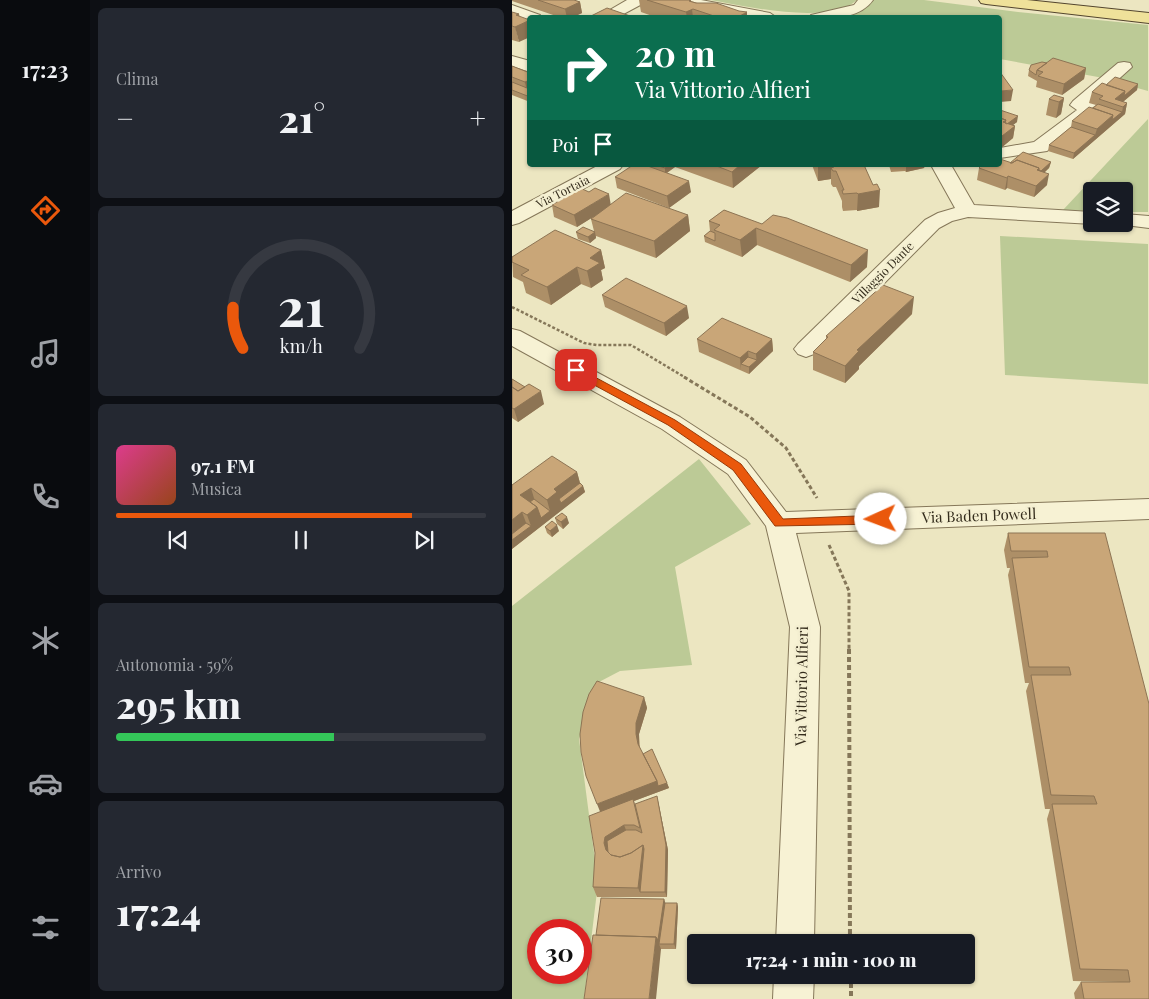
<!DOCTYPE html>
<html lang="it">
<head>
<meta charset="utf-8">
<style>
	body { margin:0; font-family:"Playfair Display",serif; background:#242831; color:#f1f3f6; height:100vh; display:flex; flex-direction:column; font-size:19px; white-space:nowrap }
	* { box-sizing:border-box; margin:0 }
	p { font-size:16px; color:#9ea1a6 }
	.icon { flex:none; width:28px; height:28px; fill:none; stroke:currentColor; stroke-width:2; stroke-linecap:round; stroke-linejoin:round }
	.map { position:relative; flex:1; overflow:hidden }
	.drawer { display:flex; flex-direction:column; gap:8px; padding:8px; background:#0d0f14; width:422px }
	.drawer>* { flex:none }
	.hud { position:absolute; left:15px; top:15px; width:475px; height:152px; border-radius:5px; box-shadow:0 1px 4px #0004; background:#0b6e4f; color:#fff; overflow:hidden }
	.tools { position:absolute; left:571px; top:182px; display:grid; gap:10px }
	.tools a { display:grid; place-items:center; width:50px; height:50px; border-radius:5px; background:#171b24; box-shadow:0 1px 4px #0004; font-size:25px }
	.speed { position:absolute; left:15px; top:919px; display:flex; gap:10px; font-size:25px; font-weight:700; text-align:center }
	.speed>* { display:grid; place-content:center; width:65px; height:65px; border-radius:50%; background:#171b24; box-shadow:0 1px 4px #0004; line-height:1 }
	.speed .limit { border:8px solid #d22; background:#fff; color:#111 }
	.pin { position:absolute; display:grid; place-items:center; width:42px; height:42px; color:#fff; margin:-21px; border-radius:10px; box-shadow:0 2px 8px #0006 }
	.me { position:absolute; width:55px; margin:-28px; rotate:268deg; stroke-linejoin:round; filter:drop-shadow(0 0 4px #0008) }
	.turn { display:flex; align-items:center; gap:18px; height:105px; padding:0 25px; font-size:22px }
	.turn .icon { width:65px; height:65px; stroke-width:2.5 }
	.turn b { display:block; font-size:35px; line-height:42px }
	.then { display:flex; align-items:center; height:48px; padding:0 25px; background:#0003; gap:10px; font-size:19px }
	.big { font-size:38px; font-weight:800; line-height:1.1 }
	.drawer .widget { flex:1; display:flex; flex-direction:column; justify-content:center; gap:8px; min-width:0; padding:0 18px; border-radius:8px; background:#242831 }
	.drawer .dial { align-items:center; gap:0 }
	.dial svg { height:130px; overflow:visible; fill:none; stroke:#363941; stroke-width:7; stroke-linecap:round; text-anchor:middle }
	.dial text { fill:#f1f3f6; stroke:none }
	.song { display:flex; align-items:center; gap:15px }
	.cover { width:60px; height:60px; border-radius:8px; background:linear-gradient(135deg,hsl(330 70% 55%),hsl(20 70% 35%)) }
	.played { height:5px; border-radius:2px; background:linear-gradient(90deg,#ea580c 80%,#363941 80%) }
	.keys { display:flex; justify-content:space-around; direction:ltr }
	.heat { display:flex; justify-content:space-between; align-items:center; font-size:28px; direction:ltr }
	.charge { height:8px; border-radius:4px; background:linear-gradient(90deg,#34c759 59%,#363941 0) }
	.trip { position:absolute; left:175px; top:934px; width:288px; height:50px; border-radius:5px; background:#171b24; box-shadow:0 1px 4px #0004; font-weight:800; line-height:50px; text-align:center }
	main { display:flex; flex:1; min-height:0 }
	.menu { display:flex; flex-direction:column; width:90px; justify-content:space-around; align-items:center; background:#090b0e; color:#9ea1a6 }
	.menu .icon { width:35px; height:35px }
	.menu .active { color:#ea580c }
	.menu b { font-size:22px; color:#f1f3f6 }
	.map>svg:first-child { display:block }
	.green { fill:#bcca96; fill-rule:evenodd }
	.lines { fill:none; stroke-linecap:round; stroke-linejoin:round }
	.minor-casing { stroke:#857759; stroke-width:2 }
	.major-casing { stroke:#53452e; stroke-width:2 }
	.path-far2 { stroke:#857759; stroke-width:2.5; stroke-dasharray:3 2; stroke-linecap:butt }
	.path-far1 { stroke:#857759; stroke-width:3; stroke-dasharray:4 2.5; stroke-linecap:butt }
	.path { stroke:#857759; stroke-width:4; stroke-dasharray:5 3; stroke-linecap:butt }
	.minor { fill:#f7f2d4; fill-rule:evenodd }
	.major { fill:#efe19a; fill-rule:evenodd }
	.wall { fill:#ad8f67 }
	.shaded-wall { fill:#8d7454 }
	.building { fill:#c9a678; stroke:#8d7454 }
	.route { fill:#ea580c; stroke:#983908 }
	.labels { text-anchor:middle; stroke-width:5; stroke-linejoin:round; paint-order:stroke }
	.far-street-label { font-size:12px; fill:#352d1d; stroke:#f4efd1 }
	.street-label { font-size:15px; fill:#352d1d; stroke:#f4efd1 }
</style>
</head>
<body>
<main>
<nav class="menu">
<b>17:23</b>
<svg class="icon active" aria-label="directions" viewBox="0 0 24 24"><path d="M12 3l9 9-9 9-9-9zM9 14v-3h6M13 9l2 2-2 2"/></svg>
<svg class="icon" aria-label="music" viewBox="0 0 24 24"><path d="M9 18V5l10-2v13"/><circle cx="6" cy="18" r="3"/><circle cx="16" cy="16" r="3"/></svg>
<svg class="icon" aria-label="phone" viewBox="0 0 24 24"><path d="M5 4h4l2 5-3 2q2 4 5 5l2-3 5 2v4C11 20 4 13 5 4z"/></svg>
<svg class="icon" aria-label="climate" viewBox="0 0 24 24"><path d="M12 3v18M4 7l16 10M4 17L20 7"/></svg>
<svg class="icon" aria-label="car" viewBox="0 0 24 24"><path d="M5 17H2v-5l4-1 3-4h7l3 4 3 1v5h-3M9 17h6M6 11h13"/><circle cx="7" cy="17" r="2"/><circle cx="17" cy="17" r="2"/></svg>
<svg class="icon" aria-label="filters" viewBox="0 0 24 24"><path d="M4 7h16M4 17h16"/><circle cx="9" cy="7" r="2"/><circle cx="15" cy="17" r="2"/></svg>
</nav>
<section class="drawer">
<div class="widget"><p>Clima</p>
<div class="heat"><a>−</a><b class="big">21°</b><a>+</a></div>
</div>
<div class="widget dial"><svg viewBox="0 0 100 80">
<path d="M14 69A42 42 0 1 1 86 69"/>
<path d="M14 69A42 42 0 0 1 8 44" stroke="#ea580c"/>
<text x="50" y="56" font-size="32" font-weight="700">21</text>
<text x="50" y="72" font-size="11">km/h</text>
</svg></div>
<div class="widget">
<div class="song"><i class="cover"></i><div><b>97.1 FM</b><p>Musica</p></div></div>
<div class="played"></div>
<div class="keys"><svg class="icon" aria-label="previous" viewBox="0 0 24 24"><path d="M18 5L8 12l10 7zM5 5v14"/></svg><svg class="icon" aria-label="pause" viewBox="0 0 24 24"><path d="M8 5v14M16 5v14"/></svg><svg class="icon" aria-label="next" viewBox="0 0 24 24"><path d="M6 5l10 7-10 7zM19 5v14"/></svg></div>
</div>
<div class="widget"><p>Autonomia · 59%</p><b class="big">295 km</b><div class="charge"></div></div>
<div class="widget"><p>Arrivo</p><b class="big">17:24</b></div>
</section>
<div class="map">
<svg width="637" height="999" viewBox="0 0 637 999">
	<rect width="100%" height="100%" fill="#ece6c1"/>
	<!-- green -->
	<path class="green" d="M 199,0 L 345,0 C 317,26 233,6 199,0 Z
		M 360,0 L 412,0 L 506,12 L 636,25 L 636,91 L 586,77 L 488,59 L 488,18 L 320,18 L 352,9 Z
		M 636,119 L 636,212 L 613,212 L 612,191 L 580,191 L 580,211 L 551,210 Z
		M 488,236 L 636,244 L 636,384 L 493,375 Z
		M 187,459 L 239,524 L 163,567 L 180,665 L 108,671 L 87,682 L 67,739 L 86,883 L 72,999 L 0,999 L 0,606 ZM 26,930 L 69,930 L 69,972 L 26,972 Z"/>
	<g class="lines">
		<!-- minor casing -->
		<g class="minor-casing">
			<path id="minor" d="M 115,0 L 134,0 L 132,3 L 104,18 L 84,18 Z
				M 159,0 L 189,0 L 258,13 L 265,18 L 232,18 L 166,4 L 161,3 Z
				M 346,0 L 361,0 C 347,20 319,18 297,18 L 299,15 L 342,5 Z
				M 0,5 L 28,15 L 30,18 L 18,18 L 18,21 L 0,15 Z
				M 0,56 L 18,61 L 18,72 L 0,66 Z
				M 612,62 L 618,63 L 620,67 L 580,103 L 584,104 L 587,108 L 584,112 L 535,151 L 488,158 L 488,148 L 522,142 L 565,110 L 558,105 L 561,101 L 606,63 Z
				M 87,165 L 111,165 L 108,169 L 7,223 L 0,225 L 0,211 Z
				M 419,165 L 439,165 L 462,205 L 580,212 L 581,224 L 456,217 L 440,221 L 427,228 L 302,354 L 294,357 L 286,354 L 282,349 L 286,344 L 413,220 L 426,213 L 443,208 Z
				M 612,214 L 637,216 L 637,228 L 605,224 L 612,224 Z
				M 0,329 L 8,331 L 168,417 L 234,460 L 274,512 L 637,499 L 637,519 L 284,533 L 308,627 L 302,942 L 264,942 L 278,627 L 254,526 L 216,474 L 150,429 L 0,346 Z
				M 262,975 L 302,975 L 301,999 L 261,999 Z"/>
		</g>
		<!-- major casing -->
		<g class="major-casing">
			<path id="major" d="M 467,0 L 515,0 L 637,13 L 637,23 L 474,4 L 469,3 Z"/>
		</g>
		<!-- path-far2 -->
		<path class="path-far2" d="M 0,307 L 72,343 L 85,345 L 119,345 L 174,378"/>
		<!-- path-far1 -->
		<path class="path-far1" d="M 172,377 L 238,417 L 274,448 L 305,498
			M 317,545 L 337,591 L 337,650"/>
		<!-- path -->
		<path class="path" d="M 337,649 L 338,942
			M 339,975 L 339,999"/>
		<!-- minor -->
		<use href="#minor" class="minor"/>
		<!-- major -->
		<use href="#major" class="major"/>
	</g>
	<!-- wall -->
	<path class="wall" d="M 0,0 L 62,0 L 68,2 L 70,13 L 59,18 L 50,18 L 0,1 Z
		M 127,0 L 179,0 L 179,1 L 235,18 L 146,18 L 129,12 Z
		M 0,12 L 7,42 L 0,40 Z
		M 0,66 L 18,73 L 18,102 L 0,95 Z
		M 574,68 L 572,79 L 550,95 L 524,87 L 525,81 L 516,76 L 517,70 Z
		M 626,84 L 625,90 L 611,102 L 615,103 L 613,114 L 561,159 L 536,151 L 537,145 L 559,127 L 560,121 L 584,105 L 577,103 L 580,92 L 594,85 Z
		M 552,98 L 549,114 L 544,118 L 534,115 L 537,99 Z
		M 488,110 L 505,122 L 500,125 L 503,126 L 501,138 L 489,148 L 488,147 Z
		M 539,162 L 537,168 L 533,172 L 535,185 L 522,197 L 495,188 L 493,190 L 465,180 L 467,168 L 498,163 Z
		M 136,165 L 250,165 L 221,188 L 163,167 L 155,173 L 179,192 L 157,208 L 105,188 L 103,177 L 137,166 Z
		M 300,165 L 352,165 L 367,207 L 345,211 L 345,210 L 331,211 L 330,207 L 330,201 L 324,187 L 321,187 L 319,184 L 319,179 L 306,181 Z
		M 377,165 L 413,165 L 412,168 L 394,172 L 393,171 L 379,172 Z
		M 99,204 L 176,215 L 178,231 L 144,258 L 84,236 L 84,238 L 78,243 L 66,239 L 64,232 L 82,231 L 79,219 L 81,217 L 65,227 L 42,217 L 40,205 Z
		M 212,210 L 355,267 L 338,282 L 245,245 L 230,257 L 193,242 L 192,236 L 198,231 L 197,221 Z
		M 89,250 L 93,268 L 89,270 L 91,280 L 79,288 L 69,284 L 39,305 L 14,293 L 11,282 L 1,277 L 0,257 Z
		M 90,295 L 177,318 L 154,336 L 93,307 Z
		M 400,314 L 347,366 L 347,369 L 333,383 L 301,370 L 301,352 L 314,339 L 314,336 Z
		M 185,339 L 260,339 L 261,351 L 237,374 L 187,352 Z
		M 0,379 L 32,404 L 6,422 L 0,418 Z
		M 65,472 L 68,483 L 71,486 L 73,492 L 0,549 L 0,485 Z
		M 43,518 L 57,523 L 51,529 L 45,524 Z
		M 33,527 L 47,531 L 40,537 L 35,533 Z
		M 496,533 L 593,533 L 637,999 L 563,999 L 562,993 L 569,982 L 608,982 L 561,981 L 535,819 L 538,809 L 533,809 L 514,691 L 517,683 L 513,683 L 496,575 L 498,568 L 495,568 L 492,550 Z
		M 132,697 L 135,708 L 127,734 L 128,748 L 131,754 L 155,783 L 157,788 L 122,801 L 123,804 L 146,801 L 156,850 L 155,897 L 85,897 L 81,887 L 88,811 Z
		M 152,899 L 153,903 L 165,903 L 166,907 L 164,949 L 149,949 L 84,935 Z"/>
	<!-- shaded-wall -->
	<path class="shaded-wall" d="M 179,0 L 181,18 L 175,18 L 174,12 L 177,1 Z
		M 68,2 L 70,13 L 59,18 L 55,18 L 53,9 Z
		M 235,12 L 235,18 L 224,18 Z
		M 7,14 L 9,24 L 18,20 L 18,37 L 7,42 L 3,27 L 4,15 Z
		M 574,68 L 572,79 L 550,95 L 552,84 Z
		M 18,80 L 18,93 L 16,94 L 13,82 Z
		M 626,84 L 625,90 L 607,105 L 603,99 L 613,91 Z
		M 501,90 L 499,101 L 488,102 L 488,91 Z
		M 552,98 L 549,114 L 544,118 L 547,102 Z
		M 615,103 L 613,114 L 561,159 L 562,153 L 583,135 L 585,129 L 601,115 L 610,112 L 611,107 Z
		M 506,116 L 505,122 L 490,134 L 491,122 L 494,120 Z
		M 503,126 L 501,138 L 489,148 L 490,136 Z
		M 539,162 L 537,168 L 523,181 L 525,170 Z
		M 157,165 L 163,165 L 163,167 L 153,174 L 153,168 Z
		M 228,165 L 250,165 L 221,188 L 220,172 Z
		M 306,165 L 320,165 L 320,170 L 319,168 L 319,179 L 306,181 Z
		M 394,165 L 413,165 L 412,168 L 394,172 Z
		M 537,174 L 535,185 L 522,197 L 524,186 Z
		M 496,176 L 495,188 L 493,190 L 495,178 Z
		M 177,181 L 179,192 L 157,208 L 155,196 Z
		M 368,190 L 367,207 L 345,211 L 346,194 Z
		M 97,194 L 99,206 L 65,227 L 62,215 Z
		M 176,215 L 178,231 L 144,258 L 142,241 Z
		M 244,228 L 245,245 L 230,257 L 228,240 Z
		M 83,232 L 84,238 L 78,243 L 76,237 Z
		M 89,250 L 93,268 L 89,270 L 91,280 L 79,288 L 75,271 L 78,258 Z
		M 356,250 L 355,267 L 338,282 L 339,265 Z
		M 65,267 L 69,284 L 39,305 L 35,287 Z
		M 402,297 L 400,314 L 347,366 L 347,369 L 333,383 L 333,366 L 345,350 Z
		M 175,306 L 177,318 L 154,336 L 152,323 Z
		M 260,339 L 261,351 L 245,366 L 244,354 Z
		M 236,351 L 237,363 L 229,364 L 229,370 L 228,358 Z
		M 245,360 L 245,366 L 237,374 L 237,367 Z
		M 29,391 L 32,404 L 6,422 L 2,409 Z
		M 65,472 L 69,487 L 71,486 L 73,492 L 0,549 L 0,520 L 10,512 L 16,528 L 19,526 L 15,515 L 25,507 L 38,511 L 35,500 L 42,489 Z
		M 19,488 L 24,505 L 2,498 Z
		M 55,517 L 57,523 L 51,529 L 49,522 Z
		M 45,525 L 47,531 L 40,537 L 38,531 Z
		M 132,697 L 135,708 L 127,734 L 127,745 L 129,755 L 126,744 L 124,734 L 124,723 Z
		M 145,781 L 155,783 L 157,788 L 122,801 L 132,838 L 122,801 L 89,814 L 85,804 Z
		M 145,796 L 156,850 L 155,897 L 153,892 Z
		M 112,825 L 116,835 L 96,853 L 94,850 L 92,843 L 93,837 Z
		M 131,845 L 134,854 L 128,892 L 126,888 Z
		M 152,899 L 155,908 L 147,944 L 149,949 L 144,999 L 137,999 L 144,937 Z
		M 165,903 L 166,907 L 164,949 L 162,944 Z"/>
	<!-- building -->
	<path class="building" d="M 26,0 L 62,0 L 68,2 L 53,9 Z
		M 135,0 L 178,0 L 177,1 L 184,3 L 204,3 L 227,11 L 235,12 L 224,18 L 208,18 L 181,9 L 174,12 Z
		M 95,8 L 124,18 L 83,18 L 79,16 Z
		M 0,12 L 7,14 L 4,15 L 15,19 L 18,18 L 18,20 L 3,27 L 0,26 Z
		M 541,58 L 574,68 L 552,84 L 526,76 L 531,72 L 525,70 Z
		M 530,62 L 535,63 L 525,70 L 524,75 L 517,70 L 519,65 Z
		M 0,66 L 18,73 L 18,80 L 13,82 L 0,77 Z
		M 488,72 L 501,90 L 488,91 Z
		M 603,77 L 626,84 L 612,96 L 613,91 L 594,85 Z
		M 0,82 L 15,88 L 18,86 L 18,97 L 0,90 Z
		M 590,83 L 613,91 L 603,99 L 615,103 L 611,107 L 587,99 L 591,96 L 580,92 Z
		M 542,95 L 552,98 L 547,102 L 537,99 Z
		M 586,104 L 610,112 L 600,120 L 601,115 L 581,108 Z
		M 577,107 L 601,115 L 585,129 L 560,121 Z
		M 488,110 L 506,116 L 495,124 L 493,123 L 494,120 L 488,118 Z
		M 488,118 L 494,120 L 491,122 L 503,126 L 490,136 L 488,135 Z
		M 559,127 L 583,135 L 562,153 L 537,145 Z
		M 511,152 L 539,162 L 529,171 L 527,170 L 527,168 L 505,160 L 500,163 L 498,163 Z
		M 488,159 L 500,163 L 505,160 L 527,168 L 525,170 L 537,174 L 524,186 L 496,176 L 495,178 L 467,168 L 470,165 L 488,165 Z
		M 121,165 L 133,165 L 177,181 L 155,196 L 103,177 Z
		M 144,165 L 157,165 L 153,168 Z
		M 202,165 L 228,165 L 220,172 Z
		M 321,165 L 352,165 L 361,185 L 365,184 L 368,190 L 346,194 L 345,193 L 331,194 L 330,190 L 332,190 L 324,171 L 321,171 L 319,168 L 322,167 Z
		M 68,188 L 77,192 L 83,188 L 97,194 L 62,215 L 40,205 Z
		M 114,193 L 176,215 L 142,241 L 79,219 Z
		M 212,210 L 250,224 L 261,215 L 275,218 L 356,250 L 339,265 L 244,228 L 228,240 L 202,230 L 208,225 L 197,221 Z
		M 71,227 L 83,232 L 76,237 L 64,232 Z
		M 43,230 L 89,250 L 78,258 L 88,263 L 75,271 L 65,267 L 35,287 L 9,275 L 17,270 L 0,262 L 0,257 Z
		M 198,231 L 203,233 L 203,241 L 192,236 Z
		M 114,278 L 175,306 L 152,323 L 90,295 Z
		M 371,285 L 402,297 L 345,350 L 347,351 L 333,366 L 301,352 L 316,337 L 314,336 Z
		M 210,318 L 260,339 L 244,354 L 236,351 L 228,358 L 185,339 Z
		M 236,357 L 245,360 L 237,367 L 229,364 Z
		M 0,379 L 13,387 L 6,391 L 0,387 Z
		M 17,384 L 29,391 L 2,409 L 0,408 L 0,387 L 6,391 Z
		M 40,456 L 65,472 L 42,489 L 45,492 L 35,500 L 19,488 L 8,495 L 25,507 L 15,515 L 10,512 L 0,520 L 0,485 Z
		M 68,483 L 71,486 L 49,503 L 47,499 Z
		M 22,499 L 38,511 L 29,518 L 25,507 L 18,502 Z
		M 50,513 L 55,517 L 49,522 L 43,518 Z
		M 40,521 L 45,525 L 38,531 L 33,527 Z
		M 14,523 L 19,526 L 0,540 L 0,534 Z
		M 496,533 L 593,533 L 637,704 L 637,999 L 572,999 L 569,982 L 618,982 L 616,970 L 568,969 L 540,804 L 585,804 L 582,796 L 539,795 L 519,675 L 559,675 L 557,667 L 517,667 L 500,558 L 536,557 L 535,551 L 499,551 Z
		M 85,681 L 132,697 L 124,723 L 124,734 L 126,744 L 145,781 L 85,804 L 74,776 L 69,752 L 68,734 L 71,712 L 77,694 Z
		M 140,749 L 155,783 L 146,786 L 145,781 L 131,754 Z
		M 145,796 L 154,845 L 153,892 L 128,892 L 132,849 L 131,845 L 119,853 L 108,857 L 99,855 L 96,852 L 95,841 L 114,830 L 124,830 L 130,833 L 123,804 Z
		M 121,799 L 128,828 L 122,825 L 112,825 L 93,837 L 92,843 L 94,850 L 99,855 L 108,857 L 119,853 L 131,845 L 126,888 L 81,887 L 83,853 L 77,816 Z
		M 89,898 L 152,899 L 146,940 L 144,937 L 84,935 Z
		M 153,903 L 165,903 L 162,944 L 147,944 Z
		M 81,935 L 144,937 L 137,999 L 72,999 Z"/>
	<!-- route -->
	<path class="route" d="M 64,367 L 163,420 L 229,464 L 271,519 L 369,515 L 375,519 L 369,524 L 263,526 L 221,470 L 156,425 L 60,373 L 59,370 Z"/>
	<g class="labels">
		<!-- far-street labels -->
		<g class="far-street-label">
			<text transform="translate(51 192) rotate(-27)" y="4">Via Tortaia</text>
			<text transform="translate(371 273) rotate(-45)" y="4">Villaggio Dante</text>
		</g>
		<!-- street labels -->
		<g class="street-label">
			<text transform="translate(467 516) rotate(-2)" y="5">Via Baden Powell</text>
			<text transform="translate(290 686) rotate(-89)" y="5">Via Vittorio Alfieri</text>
		</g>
	</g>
</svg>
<div class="tools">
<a><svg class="icon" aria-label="layers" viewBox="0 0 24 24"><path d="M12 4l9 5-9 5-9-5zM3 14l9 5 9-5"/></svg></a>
</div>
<div class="speed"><div class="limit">30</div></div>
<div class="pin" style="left:64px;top:370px;background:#d93025"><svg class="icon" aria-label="arrive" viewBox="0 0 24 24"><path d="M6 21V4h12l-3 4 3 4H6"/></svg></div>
<svg class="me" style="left:369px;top:519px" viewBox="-20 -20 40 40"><circle r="19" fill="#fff"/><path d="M0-13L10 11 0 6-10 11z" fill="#ea580c"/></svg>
<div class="trip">17:24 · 1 min · 100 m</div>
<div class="hud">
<div class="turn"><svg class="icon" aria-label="right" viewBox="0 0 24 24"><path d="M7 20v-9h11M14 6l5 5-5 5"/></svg><div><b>20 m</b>Via Vittorio Alfieri</div></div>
<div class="then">Poi<svg class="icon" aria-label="arrive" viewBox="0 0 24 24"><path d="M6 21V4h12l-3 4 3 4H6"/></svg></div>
</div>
</div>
</main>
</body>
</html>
